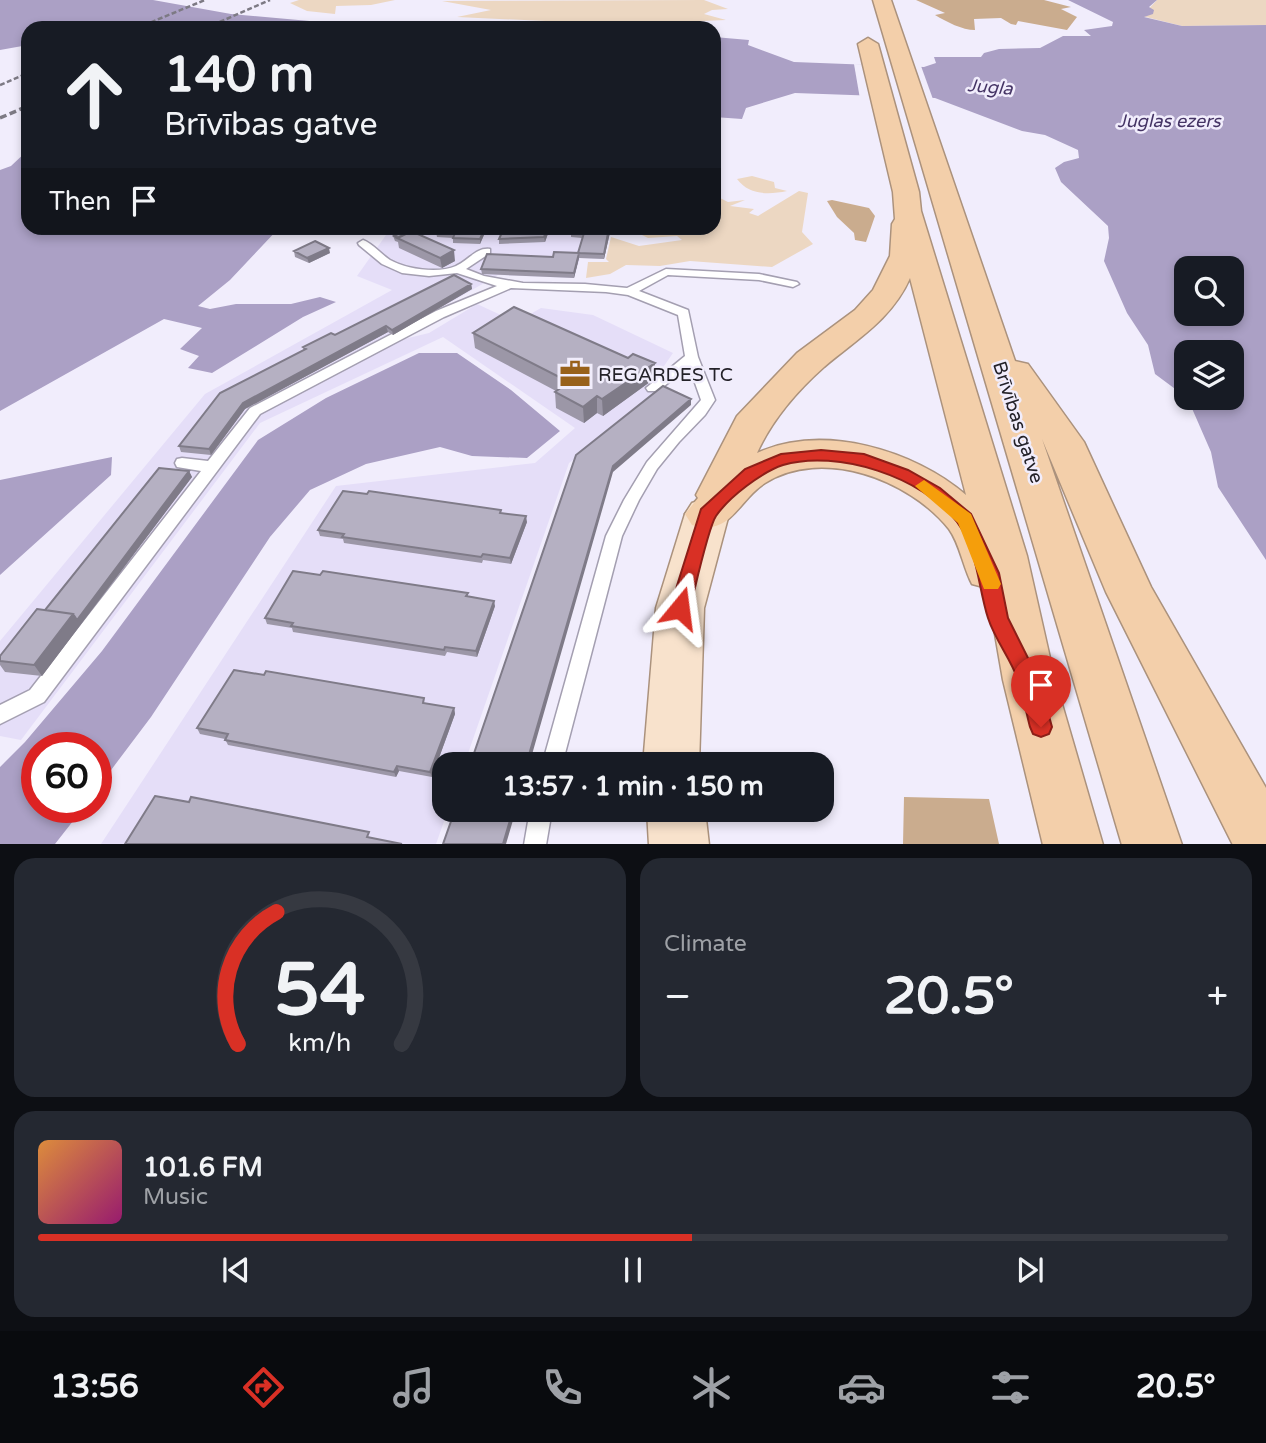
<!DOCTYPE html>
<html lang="en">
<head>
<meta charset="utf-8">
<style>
	body { margin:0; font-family:"Varela Round",sans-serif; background:#242831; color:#f1f3f6; height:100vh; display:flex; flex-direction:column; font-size:26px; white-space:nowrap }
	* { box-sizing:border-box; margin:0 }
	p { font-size:23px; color:#9ea1a6 }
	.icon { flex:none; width:38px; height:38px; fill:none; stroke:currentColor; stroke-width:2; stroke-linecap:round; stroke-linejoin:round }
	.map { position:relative; height:844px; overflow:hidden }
	.drawer { display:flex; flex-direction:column; gap:14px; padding:14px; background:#0d0f14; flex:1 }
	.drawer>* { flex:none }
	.hud { position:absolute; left:21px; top:21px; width:700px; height:214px; border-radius:21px; box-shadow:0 4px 10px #0003; background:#171b24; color:#f1f3f6; overflow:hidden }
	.controls { position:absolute; left:1174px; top:256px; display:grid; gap:14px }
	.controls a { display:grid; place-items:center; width:70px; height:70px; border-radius:14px; background:#171b24; box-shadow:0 4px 10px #0003; font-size:35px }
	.speed { position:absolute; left:21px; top:732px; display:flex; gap:14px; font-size:35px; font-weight:700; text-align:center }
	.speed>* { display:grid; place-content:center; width:91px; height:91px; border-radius:50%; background:#171b24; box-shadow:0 4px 10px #0003; line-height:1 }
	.speed .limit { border:10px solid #d22; background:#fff; color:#111 }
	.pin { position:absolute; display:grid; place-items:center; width:60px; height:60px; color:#fff; margin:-72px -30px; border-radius:50% 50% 50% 0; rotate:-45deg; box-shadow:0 0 7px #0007 }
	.pin .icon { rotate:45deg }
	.me { position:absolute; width:77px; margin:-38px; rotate:16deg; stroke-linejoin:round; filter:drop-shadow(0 0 5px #0008) }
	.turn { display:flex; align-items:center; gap:24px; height:147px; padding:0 28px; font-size:32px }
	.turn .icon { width:91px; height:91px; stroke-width:2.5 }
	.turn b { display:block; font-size:49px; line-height:60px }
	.then { display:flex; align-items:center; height:66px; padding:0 28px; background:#0003; gap:14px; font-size:26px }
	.big { font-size:52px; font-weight:700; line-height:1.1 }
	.drawer .card { flex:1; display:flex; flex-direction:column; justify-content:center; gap:10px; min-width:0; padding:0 24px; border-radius:21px; background:#242831 }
	.drawer .dial { align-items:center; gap:0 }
	.dial svg { height:182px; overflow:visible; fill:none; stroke:#363941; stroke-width:7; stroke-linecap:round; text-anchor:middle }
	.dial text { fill:#f1f3f6; stroke:none }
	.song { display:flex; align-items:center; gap:21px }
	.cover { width:84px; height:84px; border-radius:10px; background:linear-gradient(135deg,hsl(30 70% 55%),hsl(320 70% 35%)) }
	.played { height:7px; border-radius:4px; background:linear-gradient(90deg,#d93025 55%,#363941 55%) }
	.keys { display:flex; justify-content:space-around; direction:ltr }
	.heat { display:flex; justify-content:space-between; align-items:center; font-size:38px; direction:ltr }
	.drawer .tiles { flex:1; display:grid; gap:14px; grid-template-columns:1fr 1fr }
	.card:last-child { grid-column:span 2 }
	.trip { position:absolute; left:432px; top:752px; width:402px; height:70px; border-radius:21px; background:#171b24; box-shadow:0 4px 10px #0003; font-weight:700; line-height:70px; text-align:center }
	.menu { display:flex; height:112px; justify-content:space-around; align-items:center; background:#090b0e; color:#9ea1a6 }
	.menu .icon { width:49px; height:49px }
	.menu .on { color:#d93025 }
	.menu b { font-size:32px; color:#f1f3f6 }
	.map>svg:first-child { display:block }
	.built { fill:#e5def8 }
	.green { fill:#ecd7c2 }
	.forest { fill:#caac8e }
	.water { fill:#aba0c5; fill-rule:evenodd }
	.pier { fill:#f1edfc }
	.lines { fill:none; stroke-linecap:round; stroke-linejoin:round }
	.lane-casing { stroke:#a49fb1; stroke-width:3 }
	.primary-casing { stroke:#ab927d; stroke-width:3 }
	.highway-casing { stroke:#ab927d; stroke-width:3 }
	.lane { fill:#fff; fill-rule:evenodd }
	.primary { fill:#f8e2cc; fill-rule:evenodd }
	.highway { fill:#f3cfaa; fill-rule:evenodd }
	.rail-far1 { stroke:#7d7a84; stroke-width:2.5; stroke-dasharray:5 2.5; stroke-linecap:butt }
	.rail { stroke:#7d7a84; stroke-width:3.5; stroke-dasharray:7 3.5; stroke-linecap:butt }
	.wall { fill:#9c97a7 }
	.shaded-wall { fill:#7f7b88 }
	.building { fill:#b5b0c2; stroke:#7f7b88; stroke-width:2 }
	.route { fill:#d93025; stroke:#8d1f18; stroke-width:2 }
	.slow { fill:#f59e0b }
	.labels { text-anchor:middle; stroke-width:5; stroke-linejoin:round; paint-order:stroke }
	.far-water-label { font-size:18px; font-style:italic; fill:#453465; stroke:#f1edfc }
	.poi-label { font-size:19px; fill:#242229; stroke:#f1edfc; text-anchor:start }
	.street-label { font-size:19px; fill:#242229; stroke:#f1edfc }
</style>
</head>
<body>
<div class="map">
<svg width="1266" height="845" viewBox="0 0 1266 845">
	<rect width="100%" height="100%" fill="#f1edfc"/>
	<!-- built -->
	<path class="built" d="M 391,228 L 611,228 L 604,259 L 580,258 L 574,278 L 498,275 L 394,335 L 400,340 L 429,333 L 477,304 L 516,322 L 541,308 L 593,315 L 673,353 L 655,379 L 663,391 L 569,463 L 464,765 L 444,765 L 444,810 L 448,810 L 436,844 L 101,844 L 336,486 L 535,463 L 575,428 L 443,337 L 260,423 L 21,740 L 0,736 L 0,641 L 205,394 L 392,290 L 357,276 Z"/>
	<!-- green -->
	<path class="green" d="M 299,0 L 395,0 L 371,5 L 336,6 L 335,14 L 307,11 L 290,3 Z
		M 704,0 L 728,9 L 712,10 L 704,14 L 726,20 L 676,22 L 676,26 L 654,26 L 457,17 L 491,10 L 442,1 Z
		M 1157,0 L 1266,0 L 1266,25 L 1182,26 L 1142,16 Z
		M 752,176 L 774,182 L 775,188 L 787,191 C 768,195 749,195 737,179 Z
		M 799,191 L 808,193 L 802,232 L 813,244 L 772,267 L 690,261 L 660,266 L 626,265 L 610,274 L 586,278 L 588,262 L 609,262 L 606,259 L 611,237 L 639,246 L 682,240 L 677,236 L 648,238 L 640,234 L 648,228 L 714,228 L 714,195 L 728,202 L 745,200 L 730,206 L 754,209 L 749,213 L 758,216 Z"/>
	<!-- forest -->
	<path class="forest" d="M 916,0 L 1044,0 L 1071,7 L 1061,9 L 1077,17 L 1067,30 L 1018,21 L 1016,25 L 1011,24 L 1001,18 L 974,19 L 975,30 C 962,30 947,22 935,15 L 945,13 Z
		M 832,200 L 869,208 L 875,216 L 866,242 L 855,240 L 854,233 L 837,217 L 827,201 Z
		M 904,797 L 989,799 L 999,844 L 903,844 Z"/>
	<!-- water -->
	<path class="water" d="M 0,0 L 153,0 L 231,14 L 376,27 L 492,23 L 588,28 L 28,28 L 28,45 L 0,50 Z
		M 1068,0 L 1157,0 L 1149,7 L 1154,10 L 1153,14 L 1144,17 L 1182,26 L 1266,25 L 1266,560 L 1218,487 L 1211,452 L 1187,397 L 1232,397 L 1232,352 L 1186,352 L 1186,397 L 1155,374 L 1148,345 L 1127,313 L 1104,261 L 1109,238 L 1108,226 L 1061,182 L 1055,168 L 1064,162 L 1079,158 L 1078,150 L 1045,135 L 1022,131 L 935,98 L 795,93 L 746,108 L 742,119 L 714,117 L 714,37 L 749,40 L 748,45 L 794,62 L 924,67 L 936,63 L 934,57 L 981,57 L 984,53 L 999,49 L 1040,48 L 1063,36 L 1091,36 L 1084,30 L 1112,26 L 1113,22 ZM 1186,268 L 1232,268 L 1232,313 L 1186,313 Z
		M 28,150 L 28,228 L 279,228 L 230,280 L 198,306 L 210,309 L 236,304 L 291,304 L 320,297 L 336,302 L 303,317 L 212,373 L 188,368 L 199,356 L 180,349 L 202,328 L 164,319 L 0,411 L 0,170 L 11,166 Z
		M 419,353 L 457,353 L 511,390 L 560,431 L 527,458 L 472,456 L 440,447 L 366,464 L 310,490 L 270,537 L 151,717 L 96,790 L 96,747 L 37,747 L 37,807 L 84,807 L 55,844 L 0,844 L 0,767 L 25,742 L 102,651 L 258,440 L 326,398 Z
		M 112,457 L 111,475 L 0,575 L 0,480 Z"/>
	<!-- pier -->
	<path class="pier" d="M 854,64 L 921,66 L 934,102 L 860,99 Z"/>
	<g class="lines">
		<!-- lane casing -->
		<g class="lane-casing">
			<path id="lane" d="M 363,240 C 373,244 381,254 390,260 C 406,269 438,274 456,266 C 468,261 476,247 490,249 L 490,253 L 466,269 L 484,276 L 523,283 L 585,284 L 627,288 L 666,269 L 759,274 L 797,282 L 799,284 L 793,287 L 759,280 L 668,275 L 639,291 L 688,310 L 698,357 L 715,400 L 705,415 L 679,442 L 657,469 L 639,500 L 622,536 L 562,765 L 542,765 L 606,536 L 624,500 L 647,462 L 701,400 L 689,366 L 658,391 L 648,391 L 646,388 L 685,356 L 678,315 L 628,295 L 606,292 L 511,288 L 444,317 L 260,414 L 44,702 L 0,724 L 0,705 L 30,690 L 201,471 L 177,467 L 175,463 L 177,459 L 182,458 L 208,461 L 250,408 L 436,311 L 497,286 L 457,273 L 429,276 L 402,273 L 382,264 L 359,245 L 358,243 Z
				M 530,810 L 552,810 L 546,845 L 524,845 Z"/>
		</g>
		<!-- primary casing -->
		<g class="primary-casing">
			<path id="primary" d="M 707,498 L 722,503 L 729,514 L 704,608 L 699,765 L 643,765 L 656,608 L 685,514 L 692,503 Z
				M 647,810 L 705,810 L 709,845 L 649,845 Z"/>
		</g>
		<!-- highway casing -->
		<g class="highway-casing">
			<path id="highway" d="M 873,0 L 891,0 L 1015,361 L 1028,364 L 1084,442 L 1151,587 L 1266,788 L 1266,845 L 1233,845 L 1106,592 L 1042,439 L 1182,845 L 1122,845 Z
				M 868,38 L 878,44 L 919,192 L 921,211 L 1027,556 L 1055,680 L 1103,845 L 1043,845 L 1003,680 L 987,588 L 972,584 C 963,567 960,544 949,529 C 909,479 822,447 765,483 C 737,501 731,537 692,525 L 685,514 L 698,498 L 696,495 L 737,416 L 797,353 L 855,310 L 873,290 L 890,256 L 892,224 L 895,219 L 893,192 L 858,44 ZM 910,278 L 966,495 C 914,450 823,423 757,453 C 772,420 796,392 824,367 C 857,339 892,319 910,278 Z"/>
		</g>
		<!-- lane -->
		<use href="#lane" class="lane"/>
		<!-- primary -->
		<use href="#primary" class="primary"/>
		<!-- highway -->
		<use href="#highway" class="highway"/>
		<!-- rail-far1 -->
		<path class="rail-far1" d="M 137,28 L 205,0
			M 206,28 L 270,0
			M 0,85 L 28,73"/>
		<!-- rail -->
		<path class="rail" d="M 0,118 L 28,106"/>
	</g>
	<!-- wall -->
	<path class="wall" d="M 395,228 L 409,228 L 405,233 L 455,261 L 442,268 L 399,248 L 398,242 L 395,241 L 393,236 L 392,231 Z
		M 487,228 L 480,244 L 453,243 L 453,238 L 437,237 L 436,232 Z
		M 504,228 L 550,228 L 545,242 L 499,244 L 499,239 Z
		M 611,228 L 604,259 L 579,258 L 574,278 L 482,274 L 481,269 L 578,253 L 582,238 L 571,237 L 571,232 Z
		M 294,251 L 330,253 L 309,263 L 295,257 Z
		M 471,284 L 472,289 L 393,335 L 388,332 L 245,409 L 211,455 L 181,452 L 179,446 L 304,351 L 303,347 Z
		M 473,333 L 654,379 L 603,416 L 597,413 L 584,423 L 556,408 L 555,392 L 556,391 L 475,348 Z
		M 189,471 L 192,477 L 42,676 L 5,672 L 0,665 L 0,656 L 45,610 Z
		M 501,510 L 501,513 L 527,522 L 511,564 L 483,560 L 482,563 L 344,543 L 343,539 L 320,536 L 318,530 Z
		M 320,575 L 468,593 L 468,597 L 495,606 L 477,657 L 447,652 L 445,656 L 293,632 L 292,628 L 267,624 L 265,618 Z
		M 454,708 L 455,714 L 432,777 L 399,771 L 396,777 L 228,745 L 225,739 L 200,734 L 197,728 Z"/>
	<!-- shaded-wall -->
	<path class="shaded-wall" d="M 405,228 L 409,228 L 403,237 L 402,232 Z
		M 485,228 L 487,228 L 480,244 L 480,239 Z
		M 548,228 L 550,228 L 545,242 L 544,237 Z
		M 609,228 L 611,228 L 604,259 L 604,254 Z
		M 329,248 L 330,253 L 309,263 L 307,258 Z
		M 454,250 L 455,261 L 442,268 L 440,258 Z
		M 579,253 L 579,258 L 574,278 L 574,273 Z
		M 471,284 L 472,289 L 393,335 L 392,330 Z
		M 386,326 L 388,332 L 245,409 L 211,455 L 209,449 L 243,403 Z
		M 655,363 L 654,379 L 603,416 L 602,399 Z
		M 597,396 L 597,413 L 584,423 L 583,407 Z
		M 691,399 L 691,405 L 613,472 L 529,765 L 526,765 L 613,466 Z
		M 189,471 L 192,477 L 42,676 L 34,665 L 73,614 Z
		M 526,516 L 527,522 L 511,564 L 510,558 Z
		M 494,601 L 495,606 L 477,657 L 476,651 Z
		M 454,708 L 455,714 L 432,777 L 430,772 Z
		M 397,766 L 399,771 L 396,777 L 394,772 Z
		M 513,810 L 516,810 L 506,844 L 503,844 Z"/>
	<!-- building -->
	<path class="building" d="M 395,228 L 405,228 L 402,232 L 406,234 L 398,238 L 394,236 L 402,232 L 392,231 Z
		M 438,228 L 485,228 L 480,239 L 453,238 L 455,233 L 436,232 Z
		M 504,228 L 548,228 L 544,237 L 499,239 Z
		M 572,228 L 609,228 L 604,254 L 578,253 L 584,233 L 571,232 Z
		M 411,231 L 454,250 L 440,258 L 397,238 Z
		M 315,241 L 329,248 L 307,258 L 294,251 Z
		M 554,252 L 579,253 L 574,273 L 481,269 L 487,254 L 553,257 Z
		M 454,275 L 471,284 L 392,330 L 386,326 L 243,403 L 209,449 L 179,446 L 220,393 L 306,349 L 303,347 L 331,333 L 335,335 Z
		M 514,307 L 628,358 L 633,354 L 655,363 L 602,399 L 597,396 L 583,407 L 555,392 L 569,382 L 473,333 Z
		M 663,386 L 691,399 L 613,466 L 526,765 L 470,765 L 576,455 Z
		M 159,468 L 189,471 L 77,620 L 73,614 L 45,610 Z
		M 343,491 L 367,494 L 369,491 L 501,510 L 500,513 L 526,516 L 510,558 L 483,554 L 481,557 L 342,537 L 344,534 L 318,530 Z
		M 293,571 L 320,575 L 323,571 L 468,593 L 466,596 L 494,601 L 476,651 L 445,647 L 444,650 L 291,626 L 293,623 L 265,618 Z
		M 37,609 L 73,614 L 34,665 L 0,661 L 0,656 Z
		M 234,670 L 264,675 L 266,671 L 424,698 L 423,703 L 454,708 L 430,772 L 397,766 L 394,772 L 225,740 L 228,734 L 197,728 Z
		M 155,796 L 189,802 L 191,797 L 369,832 L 367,837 L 402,844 L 125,844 Z
		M 455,810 L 513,810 L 503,844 L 443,844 Z"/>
	<!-- route -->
	<path class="route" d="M 821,450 L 864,454 L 908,470 L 940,488 L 971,514 L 999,573 L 1008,618 L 1039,680 L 1052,727 L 1049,734 L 1041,737 L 1033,734 L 1030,727 C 1026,712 1023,695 1018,680 C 1011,659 995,640 988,618 C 978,587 978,550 957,522 C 923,477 837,449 783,465 C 762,472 729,497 716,516 C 708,528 695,589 690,608 L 687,614 L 673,614 L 670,608 L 701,509 L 745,469 L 781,454 Z"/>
	<!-- slow -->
	<path class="slow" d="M 924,480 L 971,514 L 1001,584 L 998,589 L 984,589 L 958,523 L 915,486 Z"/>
	<!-- icons -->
	<defs>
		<g id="office-bare" transform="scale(2.415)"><path d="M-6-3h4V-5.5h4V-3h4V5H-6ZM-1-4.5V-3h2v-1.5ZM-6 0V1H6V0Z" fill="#98611b" stroke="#f1edfc" stroke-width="2.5" paint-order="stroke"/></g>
	</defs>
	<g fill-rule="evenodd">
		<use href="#office-bare" x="575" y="374"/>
	</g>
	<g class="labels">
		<!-- far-water labels -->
		<g class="far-water-label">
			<text transform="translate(990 87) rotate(5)" y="6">Jugla</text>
			<text x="1169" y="127">Juglas ezers</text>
		</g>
		<!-- poi labels -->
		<g class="poi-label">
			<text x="598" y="381">REGARDES TC</text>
		</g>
		<!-- street labels -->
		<g class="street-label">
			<text transform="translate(1019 422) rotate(72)" y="7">Brīvības gatve</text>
		</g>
	</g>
</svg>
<div class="controls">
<a><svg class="icon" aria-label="search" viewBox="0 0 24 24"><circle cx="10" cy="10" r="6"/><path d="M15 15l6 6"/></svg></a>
<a><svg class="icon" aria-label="layers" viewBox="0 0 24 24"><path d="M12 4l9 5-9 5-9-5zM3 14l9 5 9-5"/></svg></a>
</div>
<div class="speed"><div class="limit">60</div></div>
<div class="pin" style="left:1041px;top:727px;background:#d93025"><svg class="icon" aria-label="arrive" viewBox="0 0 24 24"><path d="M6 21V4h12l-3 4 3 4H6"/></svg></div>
<svg class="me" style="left:680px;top:608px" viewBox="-20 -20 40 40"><path d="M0-17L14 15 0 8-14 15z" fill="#d93025" stroke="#fff" stroke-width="4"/></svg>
<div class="trip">13:57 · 1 min · 150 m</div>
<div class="hud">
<div class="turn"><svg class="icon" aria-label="ahead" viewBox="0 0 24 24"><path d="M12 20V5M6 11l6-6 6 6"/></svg><div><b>140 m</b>Brīvības gatve</div></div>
<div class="then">Then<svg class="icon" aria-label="arrive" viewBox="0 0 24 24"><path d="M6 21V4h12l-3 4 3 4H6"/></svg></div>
</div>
</div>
<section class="drawer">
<div class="tiles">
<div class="card dial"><svg viewBox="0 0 100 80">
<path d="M14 69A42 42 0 1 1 86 69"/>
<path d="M14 69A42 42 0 0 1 31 11" stroke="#d93025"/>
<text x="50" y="56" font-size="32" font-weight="700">54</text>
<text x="50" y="72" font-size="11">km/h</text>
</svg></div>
<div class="card"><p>Climate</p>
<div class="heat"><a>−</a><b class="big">20.5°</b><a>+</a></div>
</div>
<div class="card">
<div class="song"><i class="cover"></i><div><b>101.6 FM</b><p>Music</p></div></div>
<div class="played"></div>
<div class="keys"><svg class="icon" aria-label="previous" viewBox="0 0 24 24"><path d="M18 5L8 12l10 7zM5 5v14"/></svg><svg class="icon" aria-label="pause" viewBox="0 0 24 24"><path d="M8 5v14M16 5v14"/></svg><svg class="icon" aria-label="next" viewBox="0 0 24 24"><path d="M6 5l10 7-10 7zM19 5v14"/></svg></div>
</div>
</div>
</section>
<nav class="menu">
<b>13:56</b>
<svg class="icon on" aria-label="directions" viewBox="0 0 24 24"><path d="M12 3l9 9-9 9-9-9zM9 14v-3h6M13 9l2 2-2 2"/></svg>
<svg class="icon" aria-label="music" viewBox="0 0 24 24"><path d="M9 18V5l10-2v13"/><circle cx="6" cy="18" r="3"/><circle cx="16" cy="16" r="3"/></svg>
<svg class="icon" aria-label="phone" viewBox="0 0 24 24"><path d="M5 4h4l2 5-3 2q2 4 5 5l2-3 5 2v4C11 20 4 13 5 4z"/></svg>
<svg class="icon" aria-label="climate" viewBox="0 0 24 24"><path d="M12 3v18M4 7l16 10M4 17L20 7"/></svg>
<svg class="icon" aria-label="car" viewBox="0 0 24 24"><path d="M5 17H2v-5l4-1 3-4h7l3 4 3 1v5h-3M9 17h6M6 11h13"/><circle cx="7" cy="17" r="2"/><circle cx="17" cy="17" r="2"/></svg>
<svg class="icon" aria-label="filters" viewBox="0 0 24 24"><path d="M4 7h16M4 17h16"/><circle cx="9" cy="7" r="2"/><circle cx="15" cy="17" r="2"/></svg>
<b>20.5°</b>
</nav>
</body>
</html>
